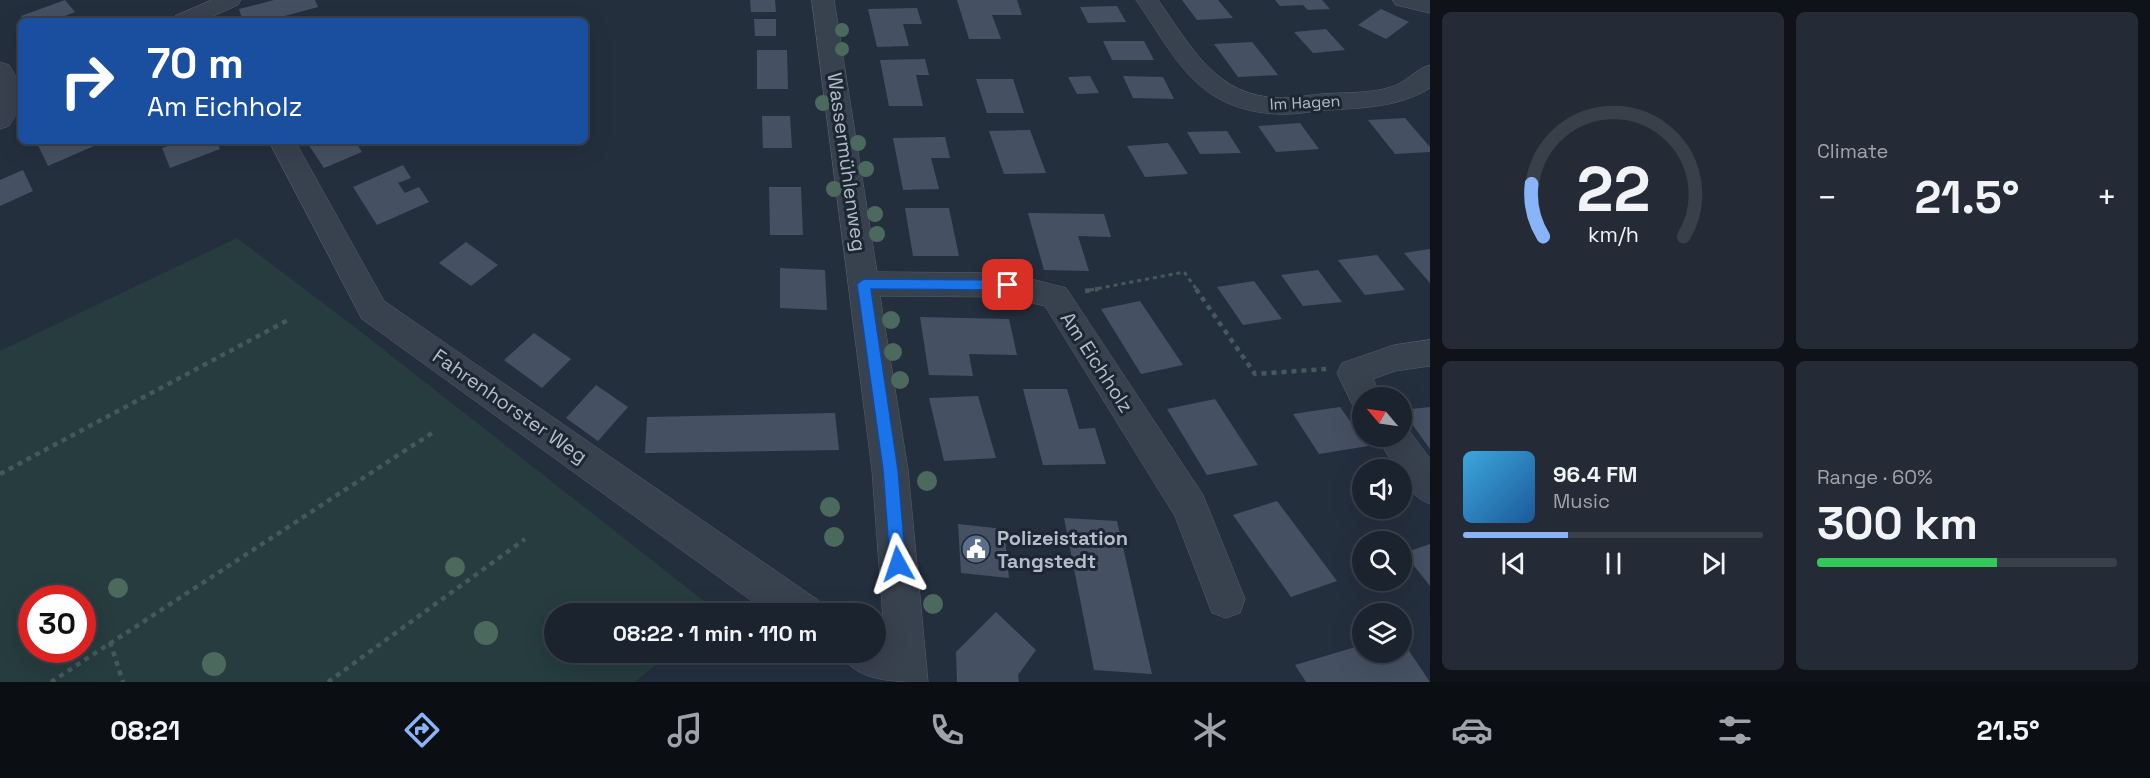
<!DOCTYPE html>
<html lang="en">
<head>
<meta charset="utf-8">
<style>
	body { margin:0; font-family:"Space Grotesk",sans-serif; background:#242b36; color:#f1f3f6; height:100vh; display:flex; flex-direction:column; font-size:22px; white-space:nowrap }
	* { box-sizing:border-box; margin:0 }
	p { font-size:20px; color:#a0a4aa }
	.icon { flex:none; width:33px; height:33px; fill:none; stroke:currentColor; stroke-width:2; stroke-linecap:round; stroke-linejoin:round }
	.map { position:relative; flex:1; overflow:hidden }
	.side { display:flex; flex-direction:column; gap:12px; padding:12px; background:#0f1319; width:720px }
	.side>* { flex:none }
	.hud { position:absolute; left:18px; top:18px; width:570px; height:126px; border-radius:9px; box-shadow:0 6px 24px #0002,0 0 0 2px #39404a; background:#1a4fa0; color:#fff; overflow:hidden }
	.needle { width:39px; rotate:299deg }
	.buttons { position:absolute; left:1352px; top:387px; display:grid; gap:12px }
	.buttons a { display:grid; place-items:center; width:60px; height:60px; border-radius:50%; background:#1b232e; box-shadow:0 6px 24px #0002,0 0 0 2px #39404a; font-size:30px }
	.speed { position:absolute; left:18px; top:585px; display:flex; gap:12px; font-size:30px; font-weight:700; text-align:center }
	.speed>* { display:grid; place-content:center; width:78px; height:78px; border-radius:50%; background:#1b232e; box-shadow:0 6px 24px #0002,0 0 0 2px #39404a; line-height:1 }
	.speed .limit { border:9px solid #d22; background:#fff; color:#111 }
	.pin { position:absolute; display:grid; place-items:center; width:51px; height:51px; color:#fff; margin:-26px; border-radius:12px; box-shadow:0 3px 9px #0006 }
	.me { position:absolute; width:66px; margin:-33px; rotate:355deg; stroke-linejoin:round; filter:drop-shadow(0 0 4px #0008) }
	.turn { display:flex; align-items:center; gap:21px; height:126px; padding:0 30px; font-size:27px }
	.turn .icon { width:78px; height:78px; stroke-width:2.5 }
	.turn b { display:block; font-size:42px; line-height:51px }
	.big { font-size:45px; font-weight:600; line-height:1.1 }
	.side .widget { flex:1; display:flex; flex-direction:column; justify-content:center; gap:9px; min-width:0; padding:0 21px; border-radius:9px; background:#242b36 }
	.side .dial { align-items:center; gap:0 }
	.dial svg { height:156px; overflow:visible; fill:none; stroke:#39404a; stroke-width:7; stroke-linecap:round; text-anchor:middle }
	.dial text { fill:#f1f3f6; stroke:none }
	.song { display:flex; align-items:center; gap:18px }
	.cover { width:72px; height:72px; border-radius:9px; background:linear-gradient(135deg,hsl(200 70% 55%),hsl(210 70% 35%)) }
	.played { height:6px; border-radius:3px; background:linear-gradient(90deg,#8ab4f8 35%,#39404a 35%) }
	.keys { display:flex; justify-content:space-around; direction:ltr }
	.heat { display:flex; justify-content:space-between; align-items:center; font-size:33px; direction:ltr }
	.charge { height:9px; border-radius:4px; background:linear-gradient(90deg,#34c759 60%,#39404a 0) }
	.side .tiles { flex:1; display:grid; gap:12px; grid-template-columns:repeat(2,1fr) }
	.trip { position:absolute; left:544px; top:603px; width:342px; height:60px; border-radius:30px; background:#1b232e; box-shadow:0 6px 24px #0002,0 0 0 2px #39404a; font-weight:600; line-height:60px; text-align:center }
	.tab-bar { display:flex; height:96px; justify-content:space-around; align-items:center; background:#0b0e12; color:#a0a4aa }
	.tab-bar .icon { width:42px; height:42px }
	.tab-bar .selected { color:#8ab4f8 }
	.tab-bar b { font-size:27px; color:#f1f3f6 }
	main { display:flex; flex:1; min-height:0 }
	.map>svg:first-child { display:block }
	.green { fill:#263c3f; fill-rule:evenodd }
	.building { fill:#455162 }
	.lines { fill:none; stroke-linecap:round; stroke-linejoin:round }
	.minor-casing { stroke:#565f6c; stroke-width:1 }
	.path-far1 { stroke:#44595c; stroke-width:3; stroke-dasharray:4 4; stroke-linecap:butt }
	.path { stroke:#44595c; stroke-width:4.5; stroke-dasharray:5 5; stroke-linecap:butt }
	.minor { fill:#38414e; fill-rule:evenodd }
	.tree { fill:#4b6a5d }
	.route { fill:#1a73e8; stroke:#114b97; stroke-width:1.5 }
	.labels { text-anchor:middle; stroke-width:6; stroke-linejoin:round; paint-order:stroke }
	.far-street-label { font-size:16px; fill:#b4bcc9; stroke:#1d2633 }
	.street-label { font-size:20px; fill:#b4bcc9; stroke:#1d2633 }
	.poi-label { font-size:20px; font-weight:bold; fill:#b4bcc9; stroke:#1d2633; text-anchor:start }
</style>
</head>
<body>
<main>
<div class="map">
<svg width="1430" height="682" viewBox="0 0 1430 682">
	<rect width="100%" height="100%" fill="#242f3e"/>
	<!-- green -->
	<path class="green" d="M 237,238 L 356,328 L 718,612 L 555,614 L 555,652 L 670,653 L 635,682 L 0,682 L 0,351 ZM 32,598 L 82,598 L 82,650 L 32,650 Z"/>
	<!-- building -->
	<path class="building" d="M 65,0 L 75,12 L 52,21 L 24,21 L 21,16 Z
		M 274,0 L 315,0 L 318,7 L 266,21 L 243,21 L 239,9 Z
		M 750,0 L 775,0 L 776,12 L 751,12 Z
		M 957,0 L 1017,0 L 1022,15 L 992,15 L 1001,39 L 969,39 Z
		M 1182,0 L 1218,0 L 1233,18 L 1197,20 Z
		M 1275,0 L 1322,0 L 1330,9 L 1308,10 L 1303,5 L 1280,6 Z
		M 1117,6 L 1126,22 L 1088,23 L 1080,7 Z
		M 917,8 L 922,24 L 903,24 L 909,46 L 877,47 L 868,9 Z
		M 1381,9 L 1409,22 L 1386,39 L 1358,25 Z
		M 754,19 L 776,19 L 776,36 L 755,36 Z
		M 1326,29 L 1345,50 L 1313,53 L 1294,32 Z
		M 1103,41 L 1144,41 L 1154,60 L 1112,60 Z
		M 1252,42 L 1265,58 L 1278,75 L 1238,77 L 1214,44 Z
		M 757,50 L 787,50 L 788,89 L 757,89 Z
		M 925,59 L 929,75 L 916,75 L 923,106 L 889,106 L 880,60 Z
		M 1090,76 L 1099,93 L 1077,94 L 1068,77 Z
		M 1123,76 L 1163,77 L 1174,99 L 1133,98 Z
		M 976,79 L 1013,79 L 1024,113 L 987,113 Z
		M 762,116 L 790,116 L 792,148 L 763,148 Z
		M 1405,118 L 1430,147 L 1430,152 L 1395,154 L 1368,120 Z
		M 1300,123 L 1319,149 L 1276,152 L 1258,126 Z
		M 1030,130 L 1046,173 L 1004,174 L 989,131 Z
		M 1227,131 L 1241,153 L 1200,154 L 1187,132 Z
		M 945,137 L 950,158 L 931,158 L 939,189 L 903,190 L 893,138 Z
		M 36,141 L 90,141 L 94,146 L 48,166 Z
		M 183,141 L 216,141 L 220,149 L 170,168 L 162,148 Z
		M 306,141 L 355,141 L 362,152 L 324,168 Z
		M 1168,143 L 1188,174 L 1145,177 L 1127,146 Z
		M 403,165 L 411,178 L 398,183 L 405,193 L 419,187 L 429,202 L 377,225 L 353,187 Z
		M 23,170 L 33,191 L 0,206 L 0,180 Z
		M 769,187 L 801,187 L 803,235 L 770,235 Z
		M 905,208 L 949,208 L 959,256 L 913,256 Z
		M 1028,213 L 1104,214 L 1111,237 L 1078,236 L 1089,271 L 1044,270 Z
		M 466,242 L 498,265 L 471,286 L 439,263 Z
		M 1430,249 L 1430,283 L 1404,253 Z
		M 1377,255 L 1405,290 L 1365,295 L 1338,260 Z
		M 780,268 L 825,270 L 827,310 L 780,308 Z
		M 1318,270 L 1342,302 L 1303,306 L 1281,275 Z
		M 1254,281 L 1282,319 L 1243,325 L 1217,287 Z
		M 1140,301 L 1183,365 L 1141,374 L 1101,309 Z
		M 920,317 L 1009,319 L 1017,355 L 969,354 L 973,376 L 929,375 Z
		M 534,333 L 571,359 L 542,388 L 504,360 Z
		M 596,385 L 628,407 L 598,441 L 566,418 Z
		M 1023,389 L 1067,389 L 1079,429 L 1095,428 L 1106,464 L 1043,465 Z
		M 978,396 L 996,458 L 944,461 L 929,398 Z
		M 1215,399 L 1258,465 L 1207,475 L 1167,409 Z
		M 1340,407 L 1368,446 L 1319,454 L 1293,414 Z
		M 1430,407 L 1430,449 L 1402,410 Z
		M 835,413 L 839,450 L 645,453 L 647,417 Z
		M 1277,501 L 1337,581 L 1291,597 L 1233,515 Z
		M 1064,518 L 1117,521 L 1152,674 L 1094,670 Z
		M 958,524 L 1004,529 L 1009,578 L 961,573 Z
		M 1430,544 L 1430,586 L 1404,553 Z
		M 996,612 L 1036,650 L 1018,675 L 1019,682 L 957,682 L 956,652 Z
		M 1401,639 L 1430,682 L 1306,682 L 1295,665 L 1362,645 L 1362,652 L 1401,652 Z"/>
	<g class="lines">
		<!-- minor casing -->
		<g class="minor-casing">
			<path id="minor" d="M 212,0 L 241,0 L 238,5 L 202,21 L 172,21 L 175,16 Z
				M 812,0 L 834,0 L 877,272 L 1008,273 L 1066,288 L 1203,495 L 1245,599 L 1240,613 L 1226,618 L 1212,613 L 1175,516 L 1045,306 L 1008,297 L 880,296 L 908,470 L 928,682 C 893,682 856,682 839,652 L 876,652 L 876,640 L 885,646 L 872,470 Z
				M 1136,0 L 1158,0 C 1192,47 1215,97 1281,98 C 1295,98 1309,95 1322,94 C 1345,92 1369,94 1391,87 C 1406,83 1415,69 1430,65 L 1430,88 C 1400,107 1363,108 1328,110 C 1312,111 1295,115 1278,114 C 1196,110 1177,59 1136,0 Z
				M 1393,0 L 1430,0 L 1430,13 L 1396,5 Z
				M 0,62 L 9,65 C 25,90 25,101 9,126 L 0,129 Z
				M 269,141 L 295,141 L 384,301 L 818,600 L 823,614 L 770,614 L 362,319 Z
				M 1430,340 L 1430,366 L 1395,371 L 1373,379 L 1382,398 L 1362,398 L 1362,411 L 1354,408 L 1337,373 L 1342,363 L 1394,345 Z
				M 1401,424 L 1405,425 L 1430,459 L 1430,504 C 1417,499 1401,485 1401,470 L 1397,470 L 1376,436 L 1401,436 Z"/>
		</g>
		<!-- path-far1 -->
		<path class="path-far1" d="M 1090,290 L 1184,272 L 1197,290"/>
		<!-- path -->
		<path class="path" d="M 1196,289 L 1255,374 L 1326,369
			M 1085,291 L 1098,289
			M 0,474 L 288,320
			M 110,642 L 123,682
			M 51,682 L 435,431
			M 328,682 L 525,539"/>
		<!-- minor -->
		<use href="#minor" class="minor"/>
	</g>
	<!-- trees -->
	<g class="tree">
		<circle cx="842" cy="30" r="7"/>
		<circle cx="842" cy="49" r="7"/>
		<circle cx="823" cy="103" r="8"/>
		<circle cx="858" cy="143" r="8"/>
		<circle cx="866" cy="169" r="8"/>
		<circle cx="834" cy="189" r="8"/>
		<circle cx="875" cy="214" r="8"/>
		<circle cx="877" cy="234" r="8"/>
		<circle cx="891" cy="320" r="9"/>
		<circle cx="893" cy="352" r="9"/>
		<circle cx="900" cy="380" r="9"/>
		<circle cx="927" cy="481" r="10"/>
		<circle cx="830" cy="507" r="10"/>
		<circle cx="834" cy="537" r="10"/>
		<circle cx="455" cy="567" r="10"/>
		<circle cx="118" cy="588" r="10"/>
		<circle cx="933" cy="604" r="10"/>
		<circle cx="486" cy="633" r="12"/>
		<circle cx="214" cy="664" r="12"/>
	</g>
	<!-- route -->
	<path class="route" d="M 864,279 L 1008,280 L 1015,285 L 1008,290 L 871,289 L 898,470 L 906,564 L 904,570 L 898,572 L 892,570 L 890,564 L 883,470 L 857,284 Z"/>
	<!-- icons -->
	<defs>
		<g id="civic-disc" transform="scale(1.5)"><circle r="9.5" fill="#5c6f8a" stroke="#1d2633"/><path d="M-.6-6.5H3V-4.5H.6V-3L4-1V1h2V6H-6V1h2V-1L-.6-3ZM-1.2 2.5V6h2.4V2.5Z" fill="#fff"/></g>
	</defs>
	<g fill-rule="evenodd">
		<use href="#civic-disc" x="976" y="549"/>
	</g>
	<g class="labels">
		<!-- far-street labels -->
		<g class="far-street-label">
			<text transform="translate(1305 102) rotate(-3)" y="6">Im Hagen</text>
		</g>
		<!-- street labels -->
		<g class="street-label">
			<text transform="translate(847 162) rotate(82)" y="7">Wassermühlenweg</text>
			<text transform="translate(1097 362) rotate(57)" y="7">Am Eichholz</text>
			<text transform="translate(510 406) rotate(35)" y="7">Fahrenhorster Weg</text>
		</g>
		<!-- poi labels -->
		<g class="poi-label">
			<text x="997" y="545">Polizeistation<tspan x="997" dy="23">Tangstedt</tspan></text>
		</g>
	</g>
</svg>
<div class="buttons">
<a><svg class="needle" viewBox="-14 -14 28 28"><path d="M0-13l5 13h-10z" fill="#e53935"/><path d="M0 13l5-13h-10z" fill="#a0a4aa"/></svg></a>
<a><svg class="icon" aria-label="sound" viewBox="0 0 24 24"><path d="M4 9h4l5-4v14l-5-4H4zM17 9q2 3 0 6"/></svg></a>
<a><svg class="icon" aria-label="search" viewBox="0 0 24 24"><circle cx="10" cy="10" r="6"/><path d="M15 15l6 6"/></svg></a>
<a><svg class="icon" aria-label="layers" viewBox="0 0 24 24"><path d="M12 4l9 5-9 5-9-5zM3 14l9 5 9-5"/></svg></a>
</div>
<div class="speed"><div class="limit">30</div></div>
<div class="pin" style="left:1008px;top:285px;background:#d93025"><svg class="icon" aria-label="arrive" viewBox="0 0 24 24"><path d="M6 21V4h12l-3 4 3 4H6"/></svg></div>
<svg class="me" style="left:898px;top:564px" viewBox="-20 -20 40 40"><path d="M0-17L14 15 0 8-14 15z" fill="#1a73e8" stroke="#fff" stroke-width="4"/></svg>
<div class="trip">08:22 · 1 min · 110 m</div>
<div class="hud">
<div class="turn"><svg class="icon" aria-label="right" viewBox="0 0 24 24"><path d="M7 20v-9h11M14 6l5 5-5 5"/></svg><div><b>70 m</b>Am Eichholz</div></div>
</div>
</div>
<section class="side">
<div class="tiles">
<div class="widget dial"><svg viewBox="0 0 100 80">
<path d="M14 69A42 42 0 1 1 86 69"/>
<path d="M14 69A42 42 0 0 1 8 42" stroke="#8ab4f8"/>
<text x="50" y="56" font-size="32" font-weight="700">22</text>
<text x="50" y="72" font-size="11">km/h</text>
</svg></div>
<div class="widget"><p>Climate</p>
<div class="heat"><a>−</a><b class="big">21.5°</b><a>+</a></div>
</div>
<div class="widget">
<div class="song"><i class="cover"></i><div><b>96.4 FM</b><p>Music</p></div></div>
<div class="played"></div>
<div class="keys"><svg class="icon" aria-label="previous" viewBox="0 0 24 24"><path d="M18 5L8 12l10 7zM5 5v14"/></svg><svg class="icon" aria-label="pause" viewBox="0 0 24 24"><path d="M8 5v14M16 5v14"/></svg><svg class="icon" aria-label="next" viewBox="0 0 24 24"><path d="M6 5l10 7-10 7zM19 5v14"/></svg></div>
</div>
<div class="widget"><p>Range · 60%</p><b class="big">300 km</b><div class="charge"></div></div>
</div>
</section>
</main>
<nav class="tab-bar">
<b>08:21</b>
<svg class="icon selected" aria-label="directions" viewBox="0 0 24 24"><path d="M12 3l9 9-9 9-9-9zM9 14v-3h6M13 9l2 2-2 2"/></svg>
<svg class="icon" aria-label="music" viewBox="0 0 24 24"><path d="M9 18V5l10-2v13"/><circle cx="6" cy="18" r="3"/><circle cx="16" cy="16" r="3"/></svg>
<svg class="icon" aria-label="phone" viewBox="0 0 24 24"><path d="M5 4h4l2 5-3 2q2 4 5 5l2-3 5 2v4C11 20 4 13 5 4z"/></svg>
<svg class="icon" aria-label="climate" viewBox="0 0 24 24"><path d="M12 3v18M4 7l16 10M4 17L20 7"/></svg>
<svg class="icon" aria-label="car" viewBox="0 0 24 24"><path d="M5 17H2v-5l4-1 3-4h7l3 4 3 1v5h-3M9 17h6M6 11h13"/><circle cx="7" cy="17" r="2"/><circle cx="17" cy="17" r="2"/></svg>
<svg class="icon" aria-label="filters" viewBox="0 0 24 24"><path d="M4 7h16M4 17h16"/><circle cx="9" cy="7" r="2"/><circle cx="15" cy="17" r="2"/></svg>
<b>21.5°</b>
</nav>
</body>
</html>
